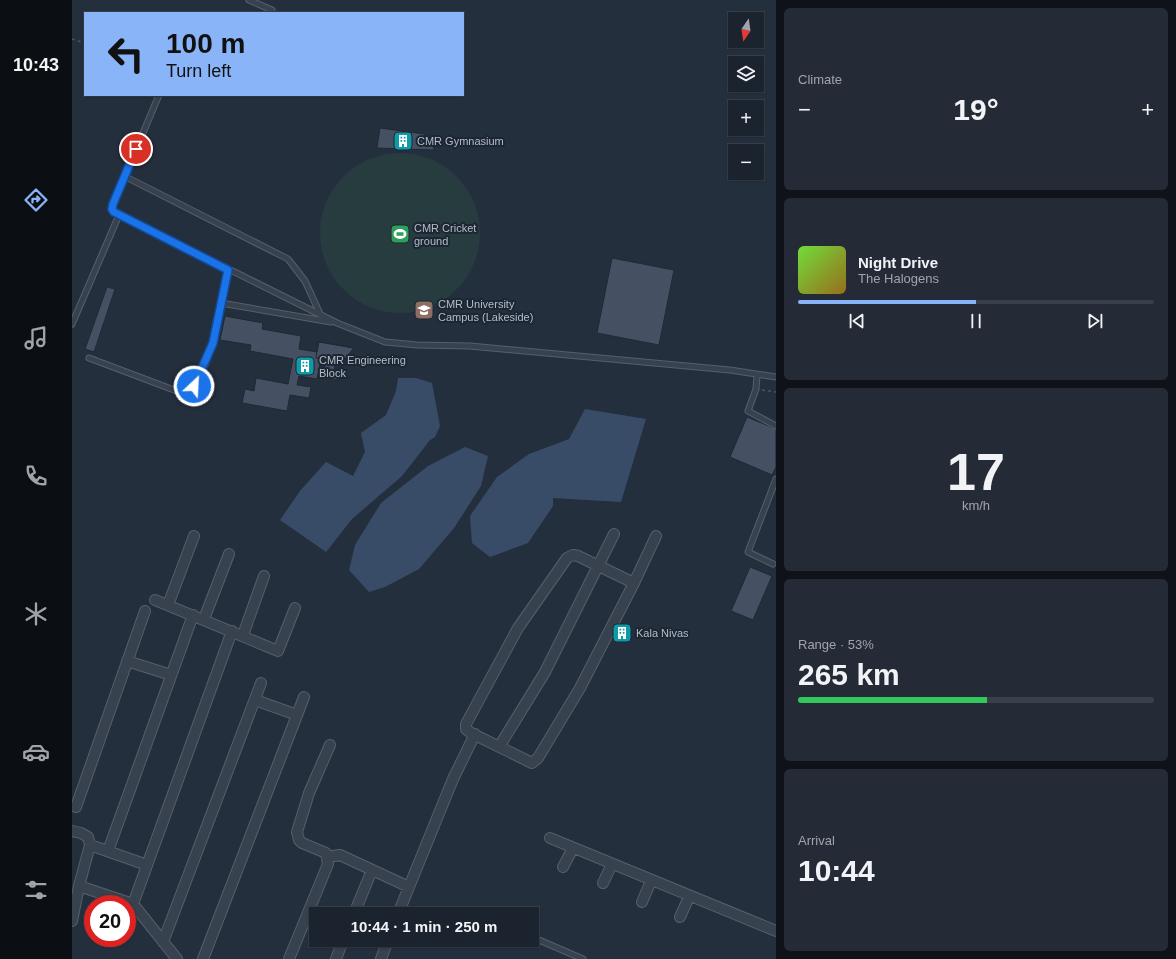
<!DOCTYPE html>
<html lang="en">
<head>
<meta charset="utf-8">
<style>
	body { margin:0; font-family:Helvetica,sans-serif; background:#242b36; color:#f1f3f6; height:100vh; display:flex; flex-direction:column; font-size:15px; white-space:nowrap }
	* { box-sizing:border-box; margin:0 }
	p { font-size:13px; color:#a0a4aa }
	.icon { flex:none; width:22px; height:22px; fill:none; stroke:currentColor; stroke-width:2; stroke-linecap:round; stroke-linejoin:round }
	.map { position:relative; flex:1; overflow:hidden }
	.panel { display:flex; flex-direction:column; gap:8px; padding:8px; background:#0f1319; width:400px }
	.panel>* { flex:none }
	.top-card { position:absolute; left:12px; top:12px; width:380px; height:84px; border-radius:0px; box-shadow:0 1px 3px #0004,0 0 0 1px #39404a; background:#8ab4f8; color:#111; overflow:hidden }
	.needle { width:26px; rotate:193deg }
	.fabs { position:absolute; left:656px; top:12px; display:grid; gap:8px }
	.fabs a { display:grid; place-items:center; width:36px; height:36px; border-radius:0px; background:#1b232e; box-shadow:0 1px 3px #0004,0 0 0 1px #39404a; font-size:20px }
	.speed { position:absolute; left:12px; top:895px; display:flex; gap:8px; font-size:20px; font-weight:700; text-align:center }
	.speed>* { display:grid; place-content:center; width:52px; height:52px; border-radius:50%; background:#1b232e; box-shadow:0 1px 3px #0004,0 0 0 1px #39404a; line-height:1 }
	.speed .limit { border:6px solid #d22; background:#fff; color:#111 }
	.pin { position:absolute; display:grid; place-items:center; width:34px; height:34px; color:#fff; margin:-17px; border:2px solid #fff; border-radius:50%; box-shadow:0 1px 4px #0007 }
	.me { position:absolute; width:44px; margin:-22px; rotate:25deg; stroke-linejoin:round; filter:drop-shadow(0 0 3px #0008) }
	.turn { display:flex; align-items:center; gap:14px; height:84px; padding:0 16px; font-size:18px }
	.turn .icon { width:52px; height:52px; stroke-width:2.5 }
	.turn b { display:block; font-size:28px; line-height:34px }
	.big { font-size:30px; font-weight:700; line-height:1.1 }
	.panel .widget { flex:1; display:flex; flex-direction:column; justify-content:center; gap:6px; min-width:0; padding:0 14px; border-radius:6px; background:#242b36 }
	.panel .dial { align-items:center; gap:0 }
	.dial b { font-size:52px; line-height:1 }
	.song { display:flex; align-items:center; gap:12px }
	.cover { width:48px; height:48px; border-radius:6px; background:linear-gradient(135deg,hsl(100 70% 55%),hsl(40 70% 35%)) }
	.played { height:4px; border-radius:2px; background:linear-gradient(90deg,#8ab4f8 50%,#39404a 50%) }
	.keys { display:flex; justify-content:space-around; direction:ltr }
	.heat { display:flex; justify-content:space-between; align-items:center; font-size:22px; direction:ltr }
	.charge { height:6px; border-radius:3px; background:linear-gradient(90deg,#34c759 53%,#39404a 0) }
	.trip { position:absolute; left:237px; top:907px; width:230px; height:40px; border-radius:0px; background:#1b232e; box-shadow:0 1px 3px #0004,0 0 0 1px #39404a; font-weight:700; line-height:40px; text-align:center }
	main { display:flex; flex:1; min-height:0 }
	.tabs { display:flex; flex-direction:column; width:72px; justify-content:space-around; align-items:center; background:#0b0e12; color:#a0a4aa }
	.tabs .icon { width:28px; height:28px }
	.tabs .selected { color:#8ab4f8 }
	.tabs b { font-size:18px; color:#f1f3f6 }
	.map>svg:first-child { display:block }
	.green { fill:#263c3f }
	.water { fill:#394c67 }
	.building { fill:#455162; stroke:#1f2835 }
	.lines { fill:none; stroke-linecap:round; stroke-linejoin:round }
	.lane-casing { stroke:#565f6c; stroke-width:7 }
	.street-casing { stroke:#565f6c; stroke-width:12 }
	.path { stroke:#44595c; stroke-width:1.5; stroke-dasharray:3 3; stroke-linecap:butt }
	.lane { stroke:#38414e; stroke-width:5 }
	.street { stroke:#38414e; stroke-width:10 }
	.route-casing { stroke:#114b97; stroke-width:10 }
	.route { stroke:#1a73e8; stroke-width:7 }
	.labels { text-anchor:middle; stroke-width:4; stroke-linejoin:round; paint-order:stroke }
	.poi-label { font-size:11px; fill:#b4bcc9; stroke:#1d2633; text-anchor:start }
</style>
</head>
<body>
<main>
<nav class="tabs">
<b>10:43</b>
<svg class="icon selected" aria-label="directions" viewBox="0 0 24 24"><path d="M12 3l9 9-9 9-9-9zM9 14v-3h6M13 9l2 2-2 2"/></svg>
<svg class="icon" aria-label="music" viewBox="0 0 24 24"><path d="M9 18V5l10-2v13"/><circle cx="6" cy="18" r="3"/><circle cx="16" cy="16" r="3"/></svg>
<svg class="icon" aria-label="phone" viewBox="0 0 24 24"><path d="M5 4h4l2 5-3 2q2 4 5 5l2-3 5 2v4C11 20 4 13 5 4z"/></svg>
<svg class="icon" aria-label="climate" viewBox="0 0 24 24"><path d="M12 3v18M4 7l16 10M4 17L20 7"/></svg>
<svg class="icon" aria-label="car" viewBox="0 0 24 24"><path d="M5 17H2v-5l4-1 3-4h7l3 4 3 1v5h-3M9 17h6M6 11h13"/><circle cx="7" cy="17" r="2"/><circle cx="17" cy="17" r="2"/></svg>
<svg class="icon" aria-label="filters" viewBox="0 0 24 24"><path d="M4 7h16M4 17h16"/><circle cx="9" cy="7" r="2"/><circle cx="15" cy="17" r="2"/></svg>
</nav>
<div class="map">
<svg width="704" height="959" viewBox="0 0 704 959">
	<rect width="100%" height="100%" fill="#242f3e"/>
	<!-- green -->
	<path class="green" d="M248 233a80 80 0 1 1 160 0a80 80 0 1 1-160 0Z"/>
	<!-- water -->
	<path class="water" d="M 326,378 L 344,378 L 360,383 L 368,426 L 363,437 L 358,440 L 330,476 L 280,519 L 254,552 L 208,520 L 228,491 L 254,462 L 281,476 L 293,452 L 289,433 L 314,415 L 324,391 Z
		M 513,409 L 574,419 L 549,502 L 481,498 L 481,506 L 456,543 L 418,557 L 400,543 L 398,516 L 425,477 L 457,454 L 497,439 Z
		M 393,447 L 416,456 L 409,486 L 382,528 L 347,569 L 313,587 L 297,592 L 277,570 L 283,545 L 309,503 L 356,466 Z"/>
	<!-- building -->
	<path class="building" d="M 308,128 L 352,134 L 363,150 L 305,148 Z
		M 540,258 L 602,270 L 587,345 L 525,333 Z
		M 35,287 L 43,289 L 22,352 L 13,349 Z
		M 153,316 L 191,323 L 190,329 L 229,336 L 227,349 L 245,352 L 247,342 L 282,348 L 271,361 L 264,360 L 262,370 L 267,371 L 265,380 L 251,377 L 254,360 L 249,359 L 245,379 L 227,376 L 225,385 L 239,387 L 237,398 L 218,395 L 215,411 L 170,403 L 173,389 L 182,391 L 184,378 L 216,384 L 221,359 L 178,351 L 179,345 L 148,340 Z
		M 246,342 L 249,342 L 282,348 L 271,362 L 244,358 Z
		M 675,417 L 704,429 L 704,467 L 700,475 L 658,457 Z
		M 678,567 L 700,576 L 681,620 L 659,611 Z
		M 546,624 L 560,632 L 555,642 L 540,634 Z"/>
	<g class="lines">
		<!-- lane casing -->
		<g class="lane-casing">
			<path id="lane" d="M 177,0 L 200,10
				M 87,95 L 41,204 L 40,209 L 42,212 L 265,323 L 313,342 L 345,345 L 398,346 L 658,370 L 704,377
				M 52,176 L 216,259 L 233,281 L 249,316
				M 149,303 L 259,322
				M 0,324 L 47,215
				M 17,358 L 110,393 C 139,386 151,296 156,270
				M 685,375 L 684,389 L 676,411 L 704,426
				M 701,564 L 676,552 L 704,479
				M 460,937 L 511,959"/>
		</g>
		<!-- street casing -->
		<g class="street-casing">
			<path id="street" d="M 501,555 L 506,556 L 562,583 L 508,688 L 466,758 L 460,763 L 399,733 L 394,729 L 394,724 L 446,628 L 495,558 Z
				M 562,583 L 584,536
				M 83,600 L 206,651 L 223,608
				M 96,605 L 122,536
				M 132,619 L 157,554
				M 171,635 L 192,576
				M 55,661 L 99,675
				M 183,700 L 225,715
				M 427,747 L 473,672 L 542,534
				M 4,807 L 73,611
				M 0,831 L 9,833 L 16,837 L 18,845 L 7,886 L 0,921
				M 478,838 L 704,931
				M 18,845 L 75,865
				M 36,851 L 121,615
				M 256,857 L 268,855 L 337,887
				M 491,867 L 501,848
				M 531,883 L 540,864
				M 7,886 L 61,904 L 105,959
				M 570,902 L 579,881
				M 61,904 L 160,631
				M 282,914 L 300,870
				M 326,914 L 381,779 L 403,734
				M 608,917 L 617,897
				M 91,942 L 189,683
				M 131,959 L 232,697
				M 217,959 L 256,864 L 254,853 L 230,843 L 227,840 L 225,832 L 237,793 L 258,745
				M 264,959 L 271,940
				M 309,959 L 316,940"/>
		</g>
		<!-- path -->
		<path class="path" d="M 0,39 L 13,43
			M 690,390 L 704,392"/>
		<!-- lane -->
		<use href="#lane" class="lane"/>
		<!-- street -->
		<use href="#street" class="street"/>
	</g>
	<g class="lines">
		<!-- route casing -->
		<g class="route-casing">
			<path id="route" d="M 64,149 L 41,204 L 40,209 L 42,212 L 156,270 L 141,343 L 122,386"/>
		</g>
		<!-- route -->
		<use href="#route" class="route"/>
	</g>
	<!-- icons -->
	<defs>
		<g id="building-square" transform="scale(1)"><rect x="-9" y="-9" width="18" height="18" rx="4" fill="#0f9aa8" stroke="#1d2633"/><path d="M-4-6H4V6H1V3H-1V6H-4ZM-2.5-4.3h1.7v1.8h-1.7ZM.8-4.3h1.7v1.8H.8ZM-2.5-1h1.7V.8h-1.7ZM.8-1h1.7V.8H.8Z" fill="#fff"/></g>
		<g id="stadium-square" transform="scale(1)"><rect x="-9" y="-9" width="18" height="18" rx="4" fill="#2e9e5b" stroke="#1d2633"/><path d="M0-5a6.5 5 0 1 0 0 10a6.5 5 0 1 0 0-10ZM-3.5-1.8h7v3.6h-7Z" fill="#fff"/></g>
		<g id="university-square" transform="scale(1)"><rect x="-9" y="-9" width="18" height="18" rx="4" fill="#8d6e63" stroke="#1d2633"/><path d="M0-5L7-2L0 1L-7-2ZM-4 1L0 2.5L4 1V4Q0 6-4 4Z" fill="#fff"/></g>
	</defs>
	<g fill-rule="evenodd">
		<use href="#building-square" x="331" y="141"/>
		<use href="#stadium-square" x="328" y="234"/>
		<use href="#university-square" x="352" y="310"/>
		<use href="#building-square" x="233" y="366"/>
		<use href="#building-square" x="550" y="633"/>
	</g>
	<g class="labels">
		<!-- poi labels -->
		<g class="poi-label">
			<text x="345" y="145">CMR Gymnasium</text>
			<text x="342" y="232">CMR Cricket<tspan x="342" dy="13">ground</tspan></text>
			<text x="366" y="308">CMR University<tspan x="366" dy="13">Campus (Lakeside)</tspan></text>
			<text x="247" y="364">CMR Engineering<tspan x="247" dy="13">Block</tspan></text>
			<text x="564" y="637">Kala Nivas</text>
		</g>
	</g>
</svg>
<div class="fabs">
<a><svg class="needle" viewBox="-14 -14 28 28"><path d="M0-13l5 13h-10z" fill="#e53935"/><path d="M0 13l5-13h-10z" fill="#a0a4aa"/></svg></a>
<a><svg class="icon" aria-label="layers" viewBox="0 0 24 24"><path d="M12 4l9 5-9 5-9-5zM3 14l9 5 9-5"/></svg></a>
<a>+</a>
<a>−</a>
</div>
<div class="speed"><div class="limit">20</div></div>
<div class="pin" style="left:64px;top:149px;background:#d93025"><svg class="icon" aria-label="arrive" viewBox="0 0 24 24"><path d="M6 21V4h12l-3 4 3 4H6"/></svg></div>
<svg class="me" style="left:122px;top:386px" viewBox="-20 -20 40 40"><circle r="17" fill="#1a73e8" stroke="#fff" stroke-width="3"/><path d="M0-11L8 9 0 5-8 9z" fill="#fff"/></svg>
<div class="trip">10:44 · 1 min · 250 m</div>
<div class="top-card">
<div class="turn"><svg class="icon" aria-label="left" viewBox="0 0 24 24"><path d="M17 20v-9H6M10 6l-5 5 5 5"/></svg><div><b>100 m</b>Turn left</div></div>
</div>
</div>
<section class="panel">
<div class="widget"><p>Climate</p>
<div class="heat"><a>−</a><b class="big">19°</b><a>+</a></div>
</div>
<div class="widget">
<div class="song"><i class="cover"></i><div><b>Night Drive</b><p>The Halogens</p></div></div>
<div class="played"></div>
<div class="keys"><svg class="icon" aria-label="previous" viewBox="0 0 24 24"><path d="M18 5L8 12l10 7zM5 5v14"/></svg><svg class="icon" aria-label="pause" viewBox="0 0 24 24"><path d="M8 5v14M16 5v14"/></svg><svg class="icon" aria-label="next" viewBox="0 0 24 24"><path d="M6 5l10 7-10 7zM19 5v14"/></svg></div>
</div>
<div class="widget dial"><b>17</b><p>km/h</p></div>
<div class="widget"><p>Range · 53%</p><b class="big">265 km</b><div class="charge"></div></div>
<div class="widget"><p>Arrival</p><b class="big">10:44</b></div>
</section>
</main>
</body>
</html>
